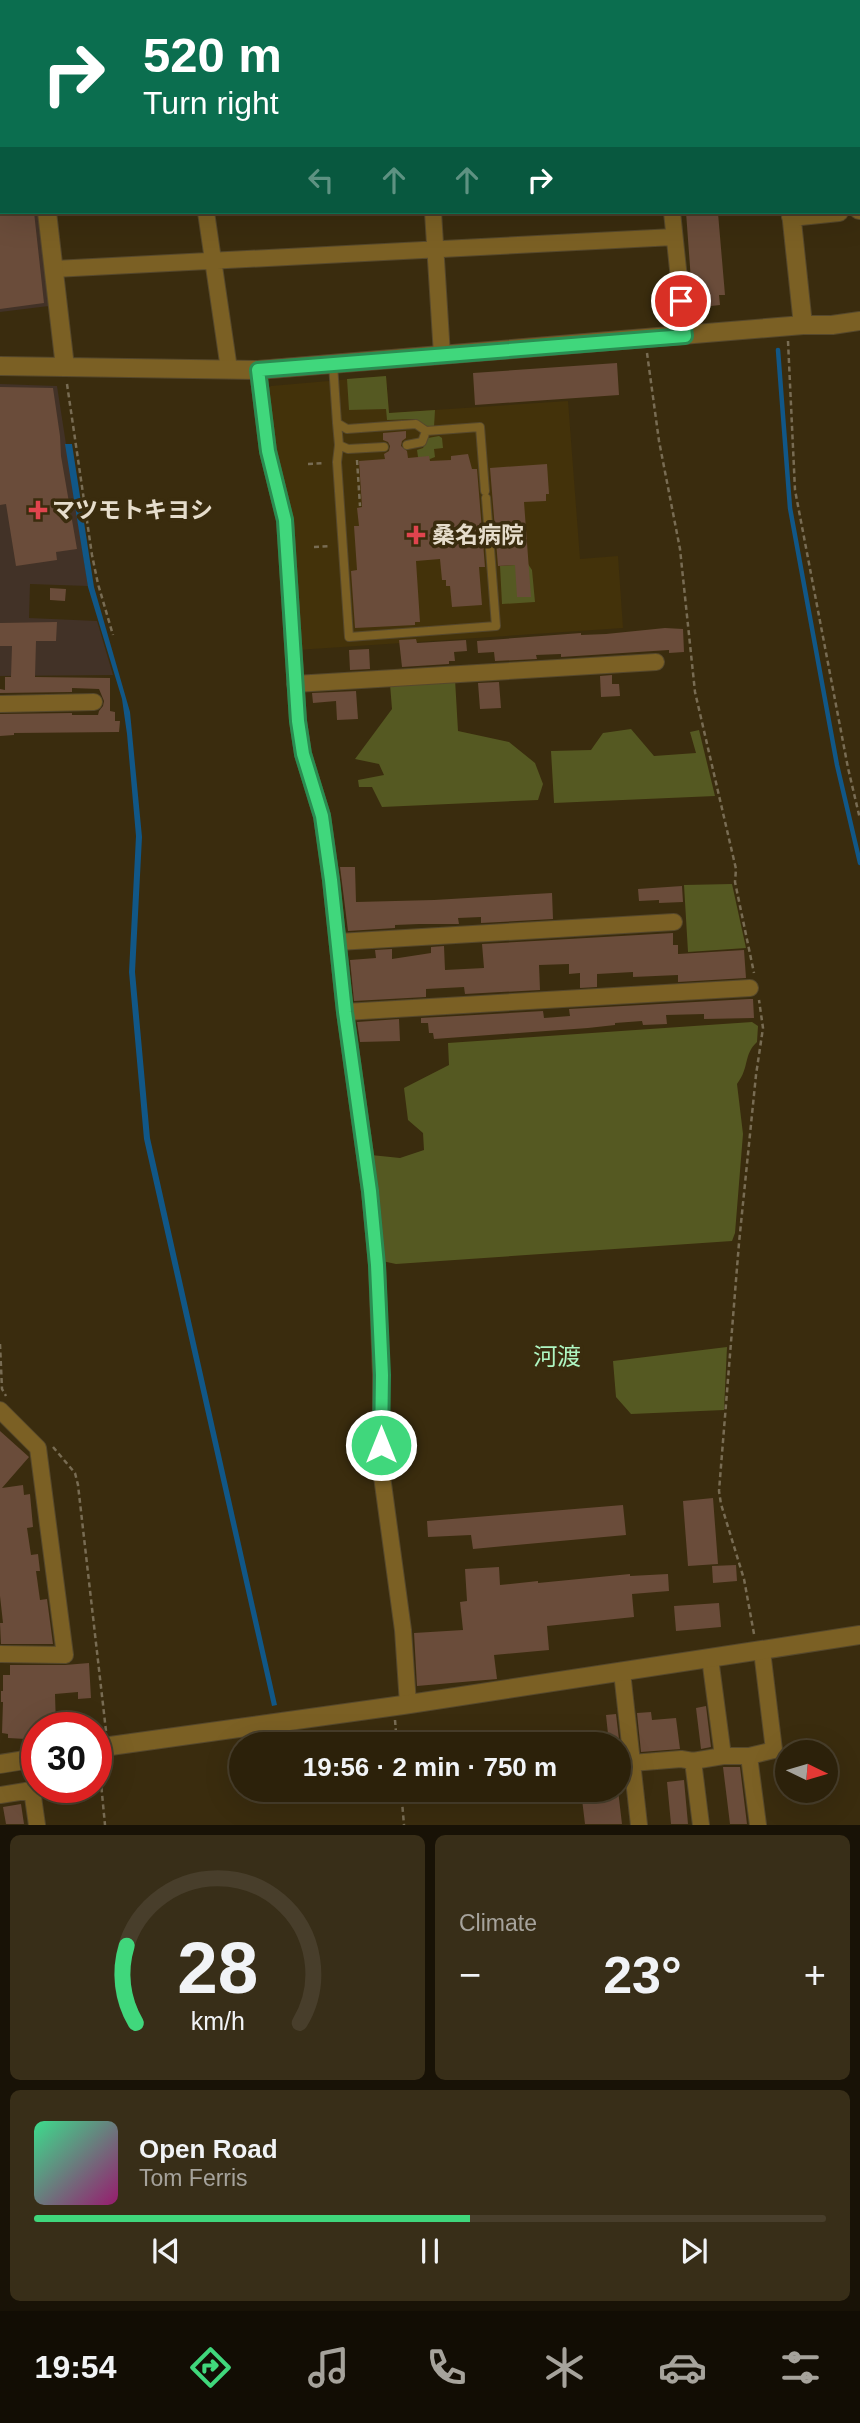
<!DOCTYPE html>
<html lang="en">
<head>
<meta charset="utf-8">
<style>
	body { margin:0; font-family:Arial,"Noto Sans JP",sans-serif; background:#382e18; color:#f1f3f6; height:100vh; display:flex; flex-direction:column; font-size:26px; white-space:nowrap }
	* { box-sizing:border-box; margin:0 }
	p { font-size:23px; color:#a6a39c }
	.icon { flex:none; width:38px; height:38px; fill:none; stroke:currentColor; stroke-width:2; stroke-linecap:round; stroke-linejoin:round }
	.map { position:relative; height:1825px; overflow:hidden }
	.drawer { display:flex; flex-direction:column; gap:10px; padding:10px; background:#181206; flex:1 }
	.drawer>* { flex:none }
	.hud { position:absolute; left:0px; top:0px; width:861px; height:214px; box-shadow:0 7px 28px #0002,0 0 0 2px #483e2b; background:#0b6e4f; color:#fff; overflow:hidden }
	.needle { width:46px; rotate:95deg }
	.buttons { position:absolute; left:775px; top:1740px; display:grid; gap:14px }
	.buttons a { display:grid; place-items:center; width:63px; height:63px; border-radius:50%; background:#2c210a; box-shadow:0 7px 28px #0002,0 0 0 2px #483e2b; font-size:35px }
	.speed { position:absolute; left:21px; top:1712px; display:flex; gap:14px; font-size:35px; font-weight:700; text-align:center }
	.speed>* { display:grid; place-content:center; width:91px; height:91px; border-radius:50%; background:#2c210a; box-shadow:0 7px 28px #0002,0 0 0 2px #483e2b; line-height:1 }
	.speed .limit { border:10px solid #d22; background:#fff; color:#111 }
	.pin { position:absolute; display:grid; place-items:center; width:60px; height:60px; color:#fff; margin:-30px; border:4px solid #fff; border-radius:50%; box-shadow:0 2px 7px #0007 }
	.me { position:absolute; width:77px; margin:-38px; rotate:0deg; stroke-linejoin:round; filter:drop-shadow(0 0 5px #0008) }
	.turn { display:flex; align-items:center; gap:24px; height:147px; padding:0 28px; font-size:32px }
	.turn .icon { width:91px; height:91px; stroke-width:2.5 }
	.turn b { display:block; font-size:49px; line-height:60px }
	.lanes { display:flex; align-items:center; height:66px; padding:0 28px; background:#0003; justify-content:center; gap:35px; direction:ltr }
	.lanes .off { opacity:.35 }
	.big { font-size:52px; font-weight:700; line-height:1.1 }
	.drawer .tile { flex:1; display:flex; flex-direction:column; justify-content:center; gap:10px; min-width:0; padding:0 24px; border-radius:10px; background:#382e18 }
	.drawer .dial { align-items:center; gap:0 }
	.dial svg { height:182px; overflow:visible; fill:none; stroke:#483e2b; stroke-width:7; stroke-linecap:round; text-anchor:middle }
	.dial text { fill:#f1f3f6; stroke:none }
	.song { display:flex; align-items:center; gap:21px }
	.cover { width:84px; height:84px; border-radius:10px; background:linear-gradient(135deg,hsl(150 70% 55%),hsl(320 70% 35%)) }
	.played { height:7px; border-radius:4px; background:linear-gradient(90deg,#40d77c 55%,#483e2b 55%) }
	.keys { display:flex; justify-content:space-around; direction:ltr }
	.heat { display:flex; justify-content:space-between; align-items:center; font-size:38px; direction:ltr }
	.drawer .tiles { flex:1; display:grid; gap:10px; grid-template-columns:1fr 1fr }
	.tile:last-child { grid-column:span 2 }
	.trip { position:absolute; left:229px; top:1732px; width:402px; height:70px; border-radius:35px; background:#2c210a; box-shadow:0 7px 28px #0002,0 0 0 2px #483e2b; font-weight:700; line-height:70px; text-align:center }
	.dock { display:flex; height:112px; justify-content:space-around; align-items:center; background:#120d04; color:#a6a39c }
	.dock .icon { width:49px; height:49px }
	.dock .selected { color:#40d77c }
	.dock b { font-size:32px; color:#f1f3f6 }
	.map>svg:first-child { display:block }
	.commercial { fill:#423227 }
	.built { fill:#43320a }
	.green { fill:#555922 }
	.water { fill:#115787 }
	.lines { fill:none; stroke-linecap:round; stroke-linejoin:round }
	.stream { stroke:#115787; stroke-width:4.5 }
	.building { fill:#6a4c3a }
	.service-casing { stroke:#56482c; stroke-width:10 }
	.minor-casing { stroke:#56482c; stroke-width:18 }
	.tertiary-casing { stroke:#56482c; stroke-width:20 }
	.path { stroke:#786c53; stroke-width:2.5; stroke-dasharray:5 3.5; stroke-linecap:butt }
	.service { stroke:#7b6024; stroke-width:8 }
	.minor { stroke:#7b6024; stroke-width:16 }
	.tertiary { stroke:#7b6024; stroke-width:18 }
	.route-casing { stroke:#2a8c51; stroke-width:18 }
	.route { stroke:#40d77c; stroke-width:12 }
	.health-dot { fill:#e0444e; stroke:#3a2c0e; stroke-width:2.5 }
	.labels { text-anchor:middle; stroke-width:7; stroke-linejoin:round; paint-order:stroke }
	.poi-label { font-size:23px; font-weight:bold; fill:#e6ddcc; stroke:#3a2c0e; text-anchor:start }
	.neighbourhood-label { font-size:24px; fill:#aff6c2; stroke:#3a2c0e }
</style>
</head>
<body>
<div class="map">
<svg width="860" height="1825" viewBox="0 0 860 1825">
	<rect width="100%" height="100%" fill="#3a2c0e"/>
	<!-- commercial -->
	<path class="commercial" d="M 0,0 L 18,2 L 2,2 L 2,212 L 39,212 L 49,306 L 0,312 Z
		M 0,384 L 57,386 L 88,586 L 30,584 L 29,618 L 97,621 L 113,675 L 0,676 Z"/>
	<!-- built -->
	<path class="built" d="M 386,376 L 389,413 L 568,401 L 580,559 L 618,556 L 623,628 L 297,650 L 264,393 L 271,386 Z"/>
	<!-- green -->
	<path class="green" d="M 185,0 L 453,0 L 454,2 L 185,2 Z
		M 386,376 L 389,413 L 435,410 L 434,427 L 428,427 L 415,419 L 387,420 L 386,409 L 349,410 L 347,379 Z
		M 439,436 L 442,438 L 443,448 L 434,449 L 435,457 L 430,459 L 418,457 L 417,450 L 423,448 L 428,438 Z
		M 528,564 L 532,570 L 535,602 L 502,604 L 500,566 Z
		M 455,679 L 458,731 L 509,742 L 535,763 L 543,784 L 538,800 L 382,807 L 372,787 L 359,787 L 358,780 L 384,775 L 379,764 L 355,759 L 392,709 L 390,684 Z
		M 631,729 L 654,756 L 696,753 L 690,732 L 699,730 L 715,796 L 554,803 L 551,751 L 591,750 L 603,733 Z
		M 732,884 L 746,948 L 688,952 L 684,885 Z
		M 752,1022 L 758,1026 L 757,1042 C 743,1055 750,1067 737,1084 L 743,1134 L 735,1233 L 732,1241 L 396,1264 L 382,1261 L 371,1155 L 400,1158 L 424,1150 L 423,1133 L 408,1120 L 404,1088 L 449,1065 L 448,1043 Z
		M 727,1347 L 724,1410 L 631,1414 L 616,1397 L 613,1361 Z"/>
	<!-- water -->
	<path class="water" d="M 65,444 L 72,444 L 94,587 L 130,712 L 142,837 L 135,972 L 150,1138 L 277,1705 L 272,1706 L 144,1139 L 129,972 L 136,836 L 127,734 L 122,699 L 88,587 Z"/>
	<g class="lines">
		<!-- stream -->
		<path class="stream" d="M 778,350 L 790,508 L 837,765 L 860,863
			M 284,1733 L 289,1745"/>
	</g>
	<!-- building -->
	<path class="building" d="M 0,212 L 34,212 L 44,303 L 0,309 Z
		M 686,212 L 718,213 L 725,295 L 719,295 L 720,305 L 693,308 Z
		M 617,363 L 619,395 L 475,405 L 473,373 Z
		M 0,387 L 53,388 L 60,436 L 61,456 L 77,549 L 56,552 L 57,560 L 16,566 L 6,504 L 0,505 Z
		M 406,431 L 406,438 L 402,441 L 401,446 L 407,451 L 408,458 L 429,456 L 430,461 L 451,460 L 451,456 L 468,454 L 472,469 L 477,469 L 485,567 L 479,567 L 482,605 L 452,607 L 450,586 L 446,586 L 446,580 L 442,580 L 440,559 L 416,561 L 420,622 L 415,622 L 415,625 L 355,628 L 351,571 L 357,570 L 354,526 L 359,526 L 357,508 L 362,507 L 359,461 L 385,459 L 384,454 L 389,451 L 390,446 L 388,442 L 383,440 L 383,433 Z
		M 547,464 L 549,494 L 546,494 L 546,501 L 524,502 L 531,597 L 517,597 L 515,565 L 498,566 L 490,468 Z
		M 50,588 L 66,589 L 65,601 L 50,600 Z
		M 57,622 L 56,641 L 36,641 L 35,677 L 110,678 L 110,711 L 115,712 L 115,721 L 120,721 L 119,732 L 14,733 L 14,735 L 0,736 L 0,714 L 72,713 L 72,715 L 98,715 L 99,711 L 103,706 L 104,701 L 99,689 L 72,688 L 72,692 L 0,693 L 0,689 L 5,690 L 5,677 L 11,677 L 12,646 L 0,646 L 0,623 Z
		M 665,628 L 683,629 L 684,652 L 669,653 L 669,650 L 561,657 L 561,654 L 536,655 L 537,659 L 495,661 L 494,652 L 478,653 L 477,641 L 581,633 L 581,635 L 606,634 Z
		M 416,639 L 417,643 L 466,640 L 467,651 L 454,652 L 455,661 L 449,661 L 449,664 L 402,667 L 399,640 Z
		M 369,649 L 370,669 L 350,670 L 349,650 Z
		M 612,675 L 612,684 L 619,684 L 620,696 L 601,697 L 600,676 Z
		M 499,682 L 501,708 L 480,709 L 478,683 Z
		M 356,691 L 358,719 L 337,720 L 336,701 L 313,703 L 312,693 Z
		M 340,867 L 355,867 L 356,902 L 434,900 L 552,893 L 553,919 L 481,923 L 481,917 L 458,918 L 459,924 L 419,924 L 395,925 L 395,928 L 348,931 Z
		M 682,886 L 683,902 L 659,903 L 659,900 L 639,901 L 638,889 Z
		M 673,933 L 673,945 L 678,945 L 678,954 L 744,950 L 746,978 L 678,982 L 678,975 L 633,977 L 633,972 L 597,974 L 597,987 L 580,988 L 580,973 L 569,974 L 569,964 L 539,965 L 540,990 L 465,994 L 464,987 L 426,989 L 426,997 L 354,1001 L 350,960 L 376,958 L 375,950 L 392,949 L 392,959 L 431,953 L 431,947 L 444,946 L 445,970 L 484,968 L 482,944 Z
		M 749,999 L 753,999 L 754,1018 L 704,1019 L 704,1014 L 666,1015 L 667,1024 L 643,1025 L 642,1021 L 615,1023 L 615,1025 L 588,1028 L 434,1039 L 433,1033 L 429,1033 L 428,1023 L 421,1023 L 421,1018 L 543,1011 L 544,1018 L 570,1016 L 569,1009 Z
		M 399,1019 L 400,1041 L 360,1042 L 357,1022 Z
		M 0,1431 L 29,1457 L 2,1488 L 23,1485 L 24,1495 L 30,1494 L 33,1527 L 27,1528 L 31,1555 L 38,1554 L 40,1571 L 36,1571 L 40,1600 L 47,1599 L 53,1644 L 1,1644 L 0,1623 L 3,1623 L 0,1596 Z
		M 713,1498 L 718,1564 L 688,1566 L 683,1501 Z
		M 623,1505 L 626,1535 L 473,1549 L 471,1535 L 428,1537 L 427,1521 Z
		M 736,1565 L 737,1581 L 713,1583 L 712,1566 Z
		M 499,1567 L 500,1585 L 538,1581 L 538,1583 L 630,1574 L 630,1576 L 668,1574 L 669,1591 L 632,1594 L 634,1617 L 547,1626 L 549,1650 L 494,1655 L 497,1679 L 417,1686 L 414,1633 L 463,1630 L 460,1602 L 467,1601 L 465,1569 Z
		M 719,1603 L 721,1627 L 676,1631 L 674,1606 Z
		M 89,1663 L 91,1698 L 78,1699 L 78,1692 L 55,1694 L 56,1727 L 37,1727 L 37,1742 L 26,1742 L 26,1739 L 8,1738 L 8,1734 L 2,1733 L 3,1702 L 1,1702 L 1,1691 L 3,1691 L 3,1675 L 10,1675 L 10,1665 L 65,1665 Z
		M 706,1706 L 711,1747 L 701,1749 L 696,1708 Z
		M 651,1712 L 652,1720 L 676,1718 L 680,1749 L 641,1752 L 637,1713 Z
		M 616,1714 L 621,1756 L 620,1745 L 578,1745 L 578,1737 L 608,1734 L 606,1715 Z
		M 723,1767 L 740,1767 L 747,1824 L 730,1824 Z
		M 684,1780 L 688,1824 L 671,1824 L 667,1782 Z
		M 590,1790 L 618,1790 L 622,1824 L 585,1824 L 581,1791 Z
		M 21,1804 L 24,1824 L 6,1824 L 3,1807 Z"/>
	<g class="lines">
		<!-- service casing -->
		<g class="service-casing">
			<path id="service" d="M 333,364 L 337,423 L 347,429 L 416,424 L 426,431 L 480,427 L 485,491
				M 337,423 L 339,445 L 337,462 L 349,637 L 496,626 L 486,498
				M 339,445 L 348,449 L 384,447
				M 407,445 L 422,442 L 426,431"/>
		</g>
		<!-- minor casing -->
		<g class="minor-casing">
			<path id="minor" d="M 109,0 L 109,2
				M 178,0 L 179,2
				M 651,0 L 651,2
				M 206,212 L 229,369
				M 433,212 L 442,355
				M 672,212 L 685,336
				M 54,269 L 674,237
				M 258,370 L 268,451 L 285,520 L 298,721 L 303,754 L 322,816 L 331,880 L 345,1012 L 370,1191 L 377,1265 L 381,1375 L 381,1469 L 403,1630 L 408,1704
				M 295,684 L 656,662
				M 0,704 L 94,702
				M 338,942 L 674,922
				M 345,1012 L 750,988
				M 0,1410 L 38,1448 L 65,1655 L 0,1654
				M 710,1658 L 723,1756
				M 622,1672 L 639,1825
				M 749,1756 L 758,1825
				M 693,1761 L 701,1825
				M 632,1763 L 681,1759 L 693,1761 L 723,1756 L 749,1756 L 774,1750 L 762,1651
				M 0,1795 L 32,1790 L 37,1825"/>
		</g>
		<!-- tertiary casing -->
		<g class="tertiary-casing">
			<path id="tertiary" d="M 26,0 L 26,2
				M 769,0 L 769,2
				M 859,210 L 860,210
				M 47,212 L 65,367
				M 791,212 L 803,325
				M 791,217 L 839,212
				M 0,366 L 258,370 L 803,325 L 832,325 L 860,321
				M 96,1748 L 403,1705 L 860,1635
				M 0,1764 L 37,1758"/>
		</g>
		<!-- path -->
		<path class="path" d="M 788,341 L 795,490 L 848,768 L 860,819
			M 647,353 L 659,441 L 680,549 L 695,692 L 736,869 L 735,882 L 754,973
			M 67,384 L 92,555 L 98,584 L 113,635
			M 357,460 L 360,506
			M 308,464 L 325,463
			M 314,547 L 331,546
			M 0,1344 L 2,1389 L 6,1396
			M 53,1447 L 75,1473 L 78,1485 L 106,1731
			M 754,1634 L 744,1579 L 721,1504 L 719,1491 L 739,1243 L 756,1075 L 763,1028 L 759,1000
			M 395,1720 L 397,1745
			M 99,1762 L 105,1825
			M 401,1790 L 404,1825"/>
		<!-- service -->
		<use href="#service" class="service"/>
		<!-- minor -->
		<use href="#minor" class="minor"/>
		<!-- tertiary -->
		<use href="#tertiary" class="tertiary"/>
	</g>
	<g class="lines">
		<!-- route casing -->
		<g class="route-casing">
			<path id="route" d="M 381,1445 L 382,1375 L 377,1265 L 370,1191 L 345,1012 L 331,880 L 322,816 L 303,754 L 298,721 L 285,520 L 268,451 L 258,370 L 685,336 L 681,301"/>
		</g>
		<!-- route -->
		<use href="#route" class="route"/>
	</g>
	<!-- markers -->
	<g class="health-dot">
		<path d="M34.5 499.5h7v7h7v7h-7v7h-7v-7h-7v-7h7z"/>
		<path d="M412.5 524.5h7v7h7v7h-7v7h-7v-7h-7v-7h7z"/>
	</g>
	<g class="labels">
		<!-- poi labels -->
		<g class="poi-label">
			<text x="52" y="518">マツモトキヨシ</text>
			<text x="432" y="543">桑名病院</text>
		</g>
		<!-- neighbourhood labels -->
		<g class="neighbourhood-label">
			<text x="557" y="1365">河渡</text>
		</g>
	</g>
</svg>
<div class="buttons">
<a><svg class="needle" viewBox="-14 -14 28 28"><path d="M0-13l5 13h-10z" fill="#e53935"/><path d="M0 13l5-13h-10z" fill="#a6a39c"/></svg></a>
</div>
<div class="speed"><div class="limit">30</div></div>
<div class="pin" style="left:681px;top:301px;background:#d93025"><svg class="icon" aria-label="arrive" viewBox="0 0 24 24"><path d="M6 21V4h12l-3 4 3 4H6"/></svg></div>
<svg class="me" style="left:381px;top:1445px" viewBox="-20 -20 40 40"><circle r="17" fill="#40d77c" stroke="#fff" stroke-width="3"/><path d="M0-11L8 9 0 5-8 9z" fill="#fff"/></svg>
<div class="trip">19:56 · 2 min · 750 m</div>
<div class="hud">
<div class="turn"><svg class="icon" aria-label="right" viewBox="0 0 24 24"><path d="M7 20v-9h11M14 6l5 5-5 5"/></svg><div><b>520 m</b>Turn right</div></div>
<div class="lanes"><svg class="icon off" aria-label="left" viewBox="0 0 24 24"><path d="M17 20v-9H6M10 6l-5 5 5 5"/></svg><svg class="icon off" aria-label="ahead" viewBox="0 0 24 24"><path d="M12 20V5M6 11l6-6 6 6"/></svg><svg class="icon off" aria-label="ahead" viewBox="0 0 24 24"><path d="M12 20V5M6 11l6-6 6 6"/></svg><svg class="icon" aria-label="right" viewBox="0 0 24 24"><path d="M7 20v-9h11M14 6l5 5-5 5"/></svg></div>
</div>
</div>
<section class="drawer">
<div class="tiles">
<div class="tile dial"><svg viewBox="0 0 100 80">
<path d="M14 69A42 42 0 1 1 86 69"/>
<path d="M14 69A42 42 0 0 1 10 35" stroke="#40d77c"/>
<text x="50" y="56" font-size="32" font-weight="700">28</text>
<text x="50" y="72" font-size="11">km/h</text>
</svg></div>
<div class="tile"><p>Climate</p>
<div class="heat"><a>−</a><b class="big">23°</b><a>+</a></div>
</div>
<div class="tile">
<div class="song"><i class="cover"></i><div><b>Open Road</b><p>Tom Ferris</p></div></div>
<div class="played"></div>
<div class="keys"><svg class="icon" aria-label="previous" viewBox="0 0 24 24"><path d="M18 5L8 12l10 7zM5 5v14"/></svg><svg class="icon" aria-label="pause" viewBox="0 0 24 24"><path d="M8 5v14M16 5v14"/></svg><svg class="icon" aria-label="next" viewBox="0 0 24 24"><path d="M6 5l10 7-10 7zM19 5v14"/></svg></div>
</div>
</div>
</section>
<nav class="dock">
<b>19:54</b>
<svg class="icon selected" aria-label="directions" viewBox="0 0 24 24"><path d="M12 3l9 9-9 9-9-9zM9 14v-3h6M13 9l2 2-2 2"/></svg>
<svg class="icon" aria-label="music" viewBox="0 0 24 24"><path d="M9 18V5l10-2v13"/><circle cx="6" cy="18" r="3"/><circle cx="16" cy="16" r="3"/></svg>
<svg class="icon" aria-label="phone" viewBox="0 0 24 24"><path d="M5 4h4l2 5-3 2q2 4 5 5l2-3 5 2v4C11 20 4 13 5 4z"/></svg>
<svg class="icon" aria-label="climate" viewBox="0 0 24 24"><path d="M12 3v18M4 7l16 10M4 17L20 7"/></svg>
<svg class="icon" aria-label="car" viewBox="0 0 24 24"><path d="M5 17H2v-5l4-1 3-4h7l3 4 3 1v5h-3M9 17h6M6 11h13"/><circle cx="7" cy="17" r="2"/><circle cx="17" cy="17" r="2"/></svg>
<svg class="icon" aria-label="filters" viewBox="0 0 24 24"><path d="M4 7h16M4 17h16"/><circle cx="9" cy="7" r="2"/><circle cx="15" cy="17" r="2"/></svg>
</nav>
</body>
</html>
